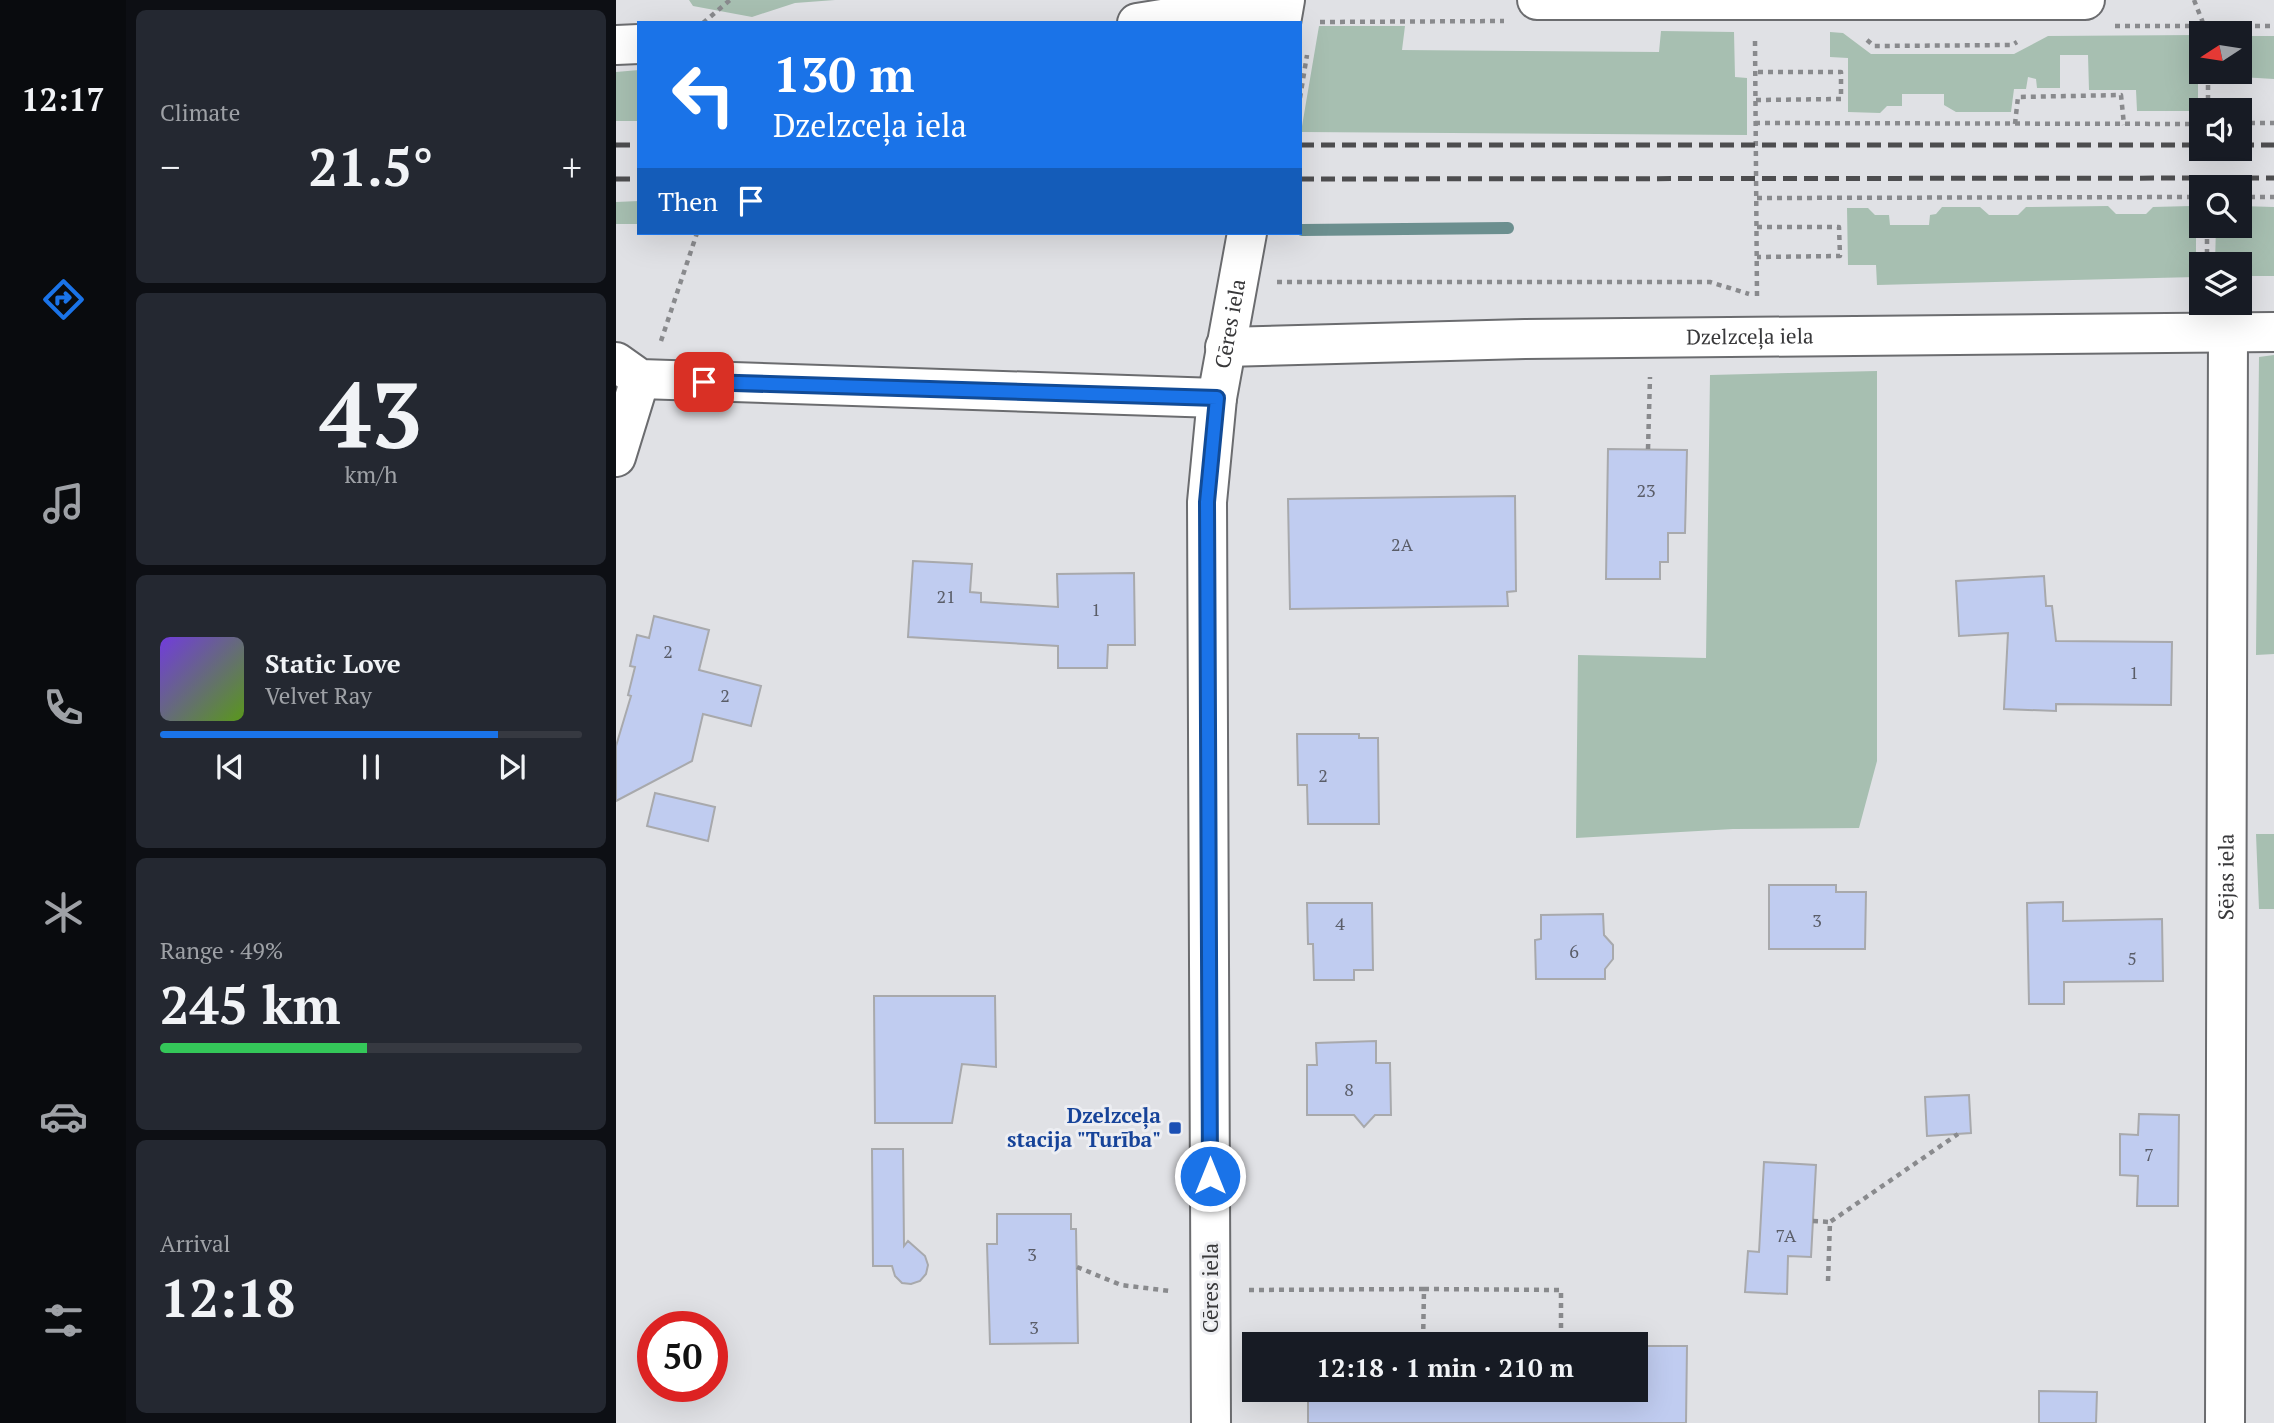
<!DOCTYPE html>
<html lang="en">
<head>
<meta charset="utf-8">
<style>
	body { margin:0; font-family:"PT Serif",serif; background:#242831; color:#f1f3f6; height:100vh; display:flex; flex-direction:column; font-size:26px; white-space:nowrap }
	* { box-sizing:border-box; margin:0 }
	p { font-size:23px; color:#9ea1a6 }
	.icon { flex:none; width:38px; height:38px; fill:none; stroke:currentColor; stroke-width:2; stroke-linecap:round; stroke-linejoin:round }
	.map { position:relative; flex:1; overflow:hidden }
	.panel { display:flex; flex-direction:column; gap:10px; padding:10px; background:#0d0f14; width:490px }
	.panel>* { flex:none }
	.top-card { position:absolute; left:21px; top:21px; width:665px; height:214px; border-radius:0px; box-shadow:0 7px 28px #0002; background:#1a73e8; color:#fff; overflow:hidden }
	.needle { width:46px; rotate:258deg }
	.fabs { position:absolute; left:1573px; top:21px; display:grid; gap:14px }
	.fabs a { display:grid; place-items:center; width:63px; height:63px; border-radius:0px; background:#171b24; box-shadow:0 7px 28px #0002; font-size:35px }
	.speed { position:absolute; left:21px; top:1311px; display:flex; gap:14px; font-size:35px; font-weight:700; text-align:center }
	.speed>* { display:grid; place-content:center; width:91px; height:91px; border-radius:50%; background:#171b24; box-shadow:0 7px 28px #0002; line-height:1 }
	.speed .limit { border:10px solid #d22; background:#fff; color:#111 }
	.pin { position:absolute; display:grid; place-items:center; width:60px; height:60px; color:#fff; margin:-30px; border-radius:14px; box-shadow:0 4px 10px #0006 }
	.me { position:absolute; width:77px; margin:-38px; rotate:0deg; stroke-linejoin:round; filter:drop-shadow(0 0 5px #0008) }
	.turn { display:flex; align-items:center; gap:24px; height:147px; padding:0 21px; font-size:32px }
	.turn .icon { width:91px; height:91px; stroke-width:2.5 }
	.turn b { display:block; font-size:49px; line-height:60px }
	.then { display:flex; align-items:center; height:66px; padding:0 21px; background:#0003; gap:14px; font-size:26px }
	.big { font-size:52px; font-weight:700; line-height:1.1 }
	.panel .card { flex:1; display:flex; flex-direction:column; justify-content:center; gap:10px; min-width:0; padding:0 24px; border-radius:10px; background:#242831 }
	.panel .dial { align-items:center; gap:0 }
	.dial b { font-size:91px; line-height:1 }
	.song { display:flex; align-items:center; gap:21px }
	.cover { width:84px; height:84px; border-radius:10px; background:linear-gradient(135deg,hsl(260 70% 55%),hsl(90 70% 35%)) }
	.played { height:7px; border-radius:4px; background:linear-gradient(90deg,#1a73e8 80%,#363941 80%) }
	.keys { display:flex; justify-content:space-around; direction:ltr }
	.heat { display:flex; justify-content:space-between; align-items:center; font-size:38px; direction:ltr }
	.charge { height:10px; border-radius:5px; background:linear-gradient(90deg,#34c759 49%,#363941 0) }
	.trip { position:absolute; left:626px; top:1332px; width:406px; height:70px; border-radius:0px; background:#171b24; box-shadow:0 7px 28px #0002; font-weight:700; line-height:70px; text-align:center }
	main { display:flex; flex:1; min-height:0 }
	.tab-bar { display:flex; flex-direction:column; width:126px; justify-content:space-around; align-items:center; background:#090b0e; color:#9ea1a6 }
	.tab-bar .icon { width:49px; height:49px }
	.tab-bar .selected { color:#1a73e8 }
	.tab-bar b { font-size:32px; color:#f1f3f6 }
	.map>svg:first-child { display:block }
	.green { fill:#a7bfb1 }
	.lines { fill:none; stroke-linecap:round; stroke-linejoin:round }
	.stream { stroke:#6c8f8f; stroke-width:12 }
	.building { fill:#c0ccf0; stroke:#a8a9ac; stroke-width:2 }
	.minor-casing { stroke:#6b6c6f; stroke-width:42 }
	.secondary-casing { stroke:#6b6c6f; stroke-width:42 }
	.path { stroke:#898a8d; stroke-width:4.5; stroke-dasharray:5 5; stroke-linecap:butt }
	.minor { stroke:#fff; stroke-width:38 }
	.secondary { stroke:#fff; stroke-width:38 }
	.rail { stroke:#4d4d4f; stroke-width:5; stroke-dasharray:14 7; stroke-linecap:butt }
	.route-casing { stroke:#114b97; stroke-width:18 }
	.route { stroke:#1a73e8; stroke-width:12 }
	.transit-dot { fill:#1a4fb4; stroke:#edeef2; stroke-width:2.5 }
	.labels { text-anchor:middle; stroke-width:6; stroke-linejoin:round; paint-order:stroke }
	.number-label { font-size:18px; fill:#5a5d68 }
	.street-label { font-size:21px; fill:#38383a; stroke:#edeef2 }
	.transit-label { font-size:21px; font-weight:bold; fill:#164399; stroke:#edeef2; text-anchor:end }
</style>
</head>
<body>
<main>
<nav class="tab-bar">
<b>12:17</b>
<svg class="icon selected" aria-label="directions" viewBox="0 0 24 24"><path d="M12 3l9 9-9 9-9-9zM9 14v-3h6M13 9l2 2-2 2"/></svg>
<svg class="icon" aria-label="music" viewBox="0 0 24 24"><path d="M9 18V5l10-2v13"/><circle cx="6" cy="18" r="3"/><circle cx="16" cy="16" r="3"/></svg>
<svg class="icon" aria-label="phone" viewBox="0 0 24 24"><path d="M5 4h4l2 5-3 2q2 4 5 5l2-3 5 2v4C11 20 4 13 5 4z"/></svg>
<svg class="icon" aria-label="climate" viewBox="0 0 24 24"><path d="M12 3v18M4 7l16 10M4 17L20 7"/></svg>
<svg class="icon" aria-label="car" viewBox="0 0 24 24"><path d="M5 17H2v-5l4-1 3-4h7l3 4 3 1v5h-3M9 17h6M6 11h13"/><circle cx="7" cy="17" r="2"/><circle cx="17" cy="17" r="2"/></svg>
<svg class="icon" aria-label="filters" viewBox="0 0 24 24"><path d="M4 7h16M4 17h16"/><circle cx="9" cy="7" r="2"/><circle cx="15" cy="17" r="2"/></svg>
</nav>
<section class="panel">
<div class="card"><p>Climate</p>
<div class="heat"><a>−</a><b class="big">21.5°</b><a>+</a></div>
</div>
<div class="card dial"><b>43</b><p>km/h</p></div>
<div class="card">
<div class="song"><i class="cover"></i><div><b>Static Love</b><p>Velvet Ray</p></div></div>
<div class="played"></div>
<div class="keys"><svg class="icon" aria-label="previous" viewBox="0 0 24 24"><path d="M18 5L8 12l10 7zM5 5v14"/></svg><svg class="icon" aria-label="pause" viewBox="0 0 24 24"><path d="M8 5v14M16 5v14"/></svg><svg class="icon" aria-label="next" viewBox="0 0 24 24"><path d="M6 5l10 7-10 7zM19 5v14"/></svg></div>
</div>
<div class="card"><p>Range · 49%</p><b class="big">245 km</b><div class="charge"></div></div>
<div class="card"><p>Arrival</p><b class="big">12:18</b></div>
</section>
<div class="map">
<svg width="1658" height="1423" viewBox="0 0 1658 1423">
	<rect width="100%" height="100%" fill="#e0e1e5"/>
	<!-- green -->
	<path class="green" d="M 73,0 L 219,0 L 179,3 L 136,17 L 77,6 Z
		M 703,26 L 789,26 L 786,50 L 1043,52 L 1045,31 L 1118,32 L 1119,77 L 1131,78 L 1131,135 L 685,132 Z
		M 1214,32 L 1227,33 L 1255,54 L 1398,54 L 1432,36 L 1582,35 L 1582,107 L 1578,111 L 1521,111 L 1520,90 L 1473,90 L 1472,55 L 1444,55 L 1444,88 L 1421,88 L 1420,79 L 1412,77 L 1410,89 L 1398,89 L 1395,112 L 1340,112 L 1328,105 L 1328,94 L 1286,94 L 1286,106 L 1271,106 L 1264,113 L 1232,112 L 1232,58 L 1214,57 Z
		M 1624,36 L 1658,36 L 1658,79 L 1608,76 L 1601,81 L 1601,72 L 1624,72 Z
		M 23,70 L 23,121 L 0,121 L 0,72 Z
		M 23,201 L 23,224 L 0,224 L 0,202 Z
		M 1492,206 L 1500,214 L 1530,214 L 1537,207 L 1575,206 L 1580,210 L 1580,277 L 1261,285 L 1260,265 L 1232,265 L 1231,208 L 1252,208 L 1259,215 L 1273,215 L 1274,225 L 1313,225 L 1314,215 L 1320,214 L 1326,207 L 1364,207 L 1373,215 L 1402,215 L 1410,207 Z
		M 1624,206 L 1658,207 L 1658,276 L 1624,276 L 1624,264 L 1599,264 L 1600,226 L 1624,226 Z
		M 1658,355 L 1658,654 L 1640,655 L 1643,357 Z
		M 1261,371 L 1261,761 L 1243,828 L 1117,829 L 960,838 L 962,655 L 1090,658 L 1094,375 Z
		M 1640,834 L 1658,834 L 1658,909 L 1643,909 Z"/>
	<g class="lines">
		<!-- stream -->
		<path class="stream" d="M 686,230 L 892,228"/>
	</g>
	<!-- building -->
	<path class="building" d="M 992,449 L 1071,450 L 1069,533 L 1052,533 L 1052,562 L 1044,562 L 1044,579 L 990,579 Z
		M 899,496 L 900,591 L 891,592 L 892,606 L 674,609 L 672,499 Z
		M 297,561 L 356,564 L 354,592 L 365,593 L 365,602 L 442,607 L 441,574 L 518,573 L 519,645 L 492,645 L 491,668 L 442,668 L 442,646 L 292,637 Z
		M 1428,576 L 1430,606 L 1436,606 L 1440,641 L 1556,642 L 1555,705 L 1440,704 L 1440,711 L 1388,709 L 1392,633 L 1343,636 L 1340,581 Z
		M 38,616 L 93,630 L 83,670 L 145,686 L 135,726 L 87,714 L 76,761 L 0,801 L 0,746 L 15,696 L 12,695 L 19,667 L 14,666 L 21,635 L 33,638 Z
		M 681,734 L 743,734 L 743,738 L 762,738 L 763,824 L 692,824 L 691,785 L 682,785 Z
		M 39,793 L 99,807 L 92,841 L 31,826 Z
		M 1153,885 L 1220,885 L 1220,892 L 1250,892 L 1249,949 L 1153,949 Z
		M 1447,902 L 1447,921 L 1546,919 L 1547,981 L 1448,982 L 1448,1004 L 1413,1004 L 1411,903 Z
		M 691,903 L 756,903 L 757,970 L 738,970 L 738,980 L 698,980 L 697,944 L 692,944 Z
		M 987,914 L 988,935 L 997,945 L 997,959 L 989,969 L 989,979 L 920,979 L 919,940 L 925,939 L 925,915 Z
		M 258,996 L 379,996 L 380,1067 L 346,1064 L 336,1123 L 259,1123 Z
		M 760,1041 L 760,1063 L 774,1063 L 775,1115 L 759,1115 L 748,1127 L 738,1115 L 691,1115 L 691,1065 L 701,1065 L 700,1043 Z
		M 1353,1095 L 1355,1133 L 1311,1136 L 1309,1097 Z
		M 1523,1114 L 1563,1115 L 1562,1206 L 1521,1206 L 1522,1176 L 1504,1175 L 1504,1134 L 1522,1135 Z
		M 256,1149 L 287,1149 L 288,1246 L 292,1241 L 309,1256 L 312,1265 L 310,1274 L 304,1281 L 295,1284 L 286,1283 L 279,1276 L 276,1266 L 257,1266 Z
		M 1148,1162 L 1200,1165 L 1195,1257 L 1172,1256 L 1171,1294 L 1129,1292 L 1132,1251 L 1143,1252 Z
		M 381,1214 L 455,1214 L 455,1229 L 460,1229 L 462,1343 L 374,1344 L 371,1244 L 381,1244 Z
		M 1020,1346 L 1071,1346 L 1070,1423 L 692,1423 L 692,1390 L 1020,1390 Z
		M 1423,1391 L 1481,1392 L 1480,1423 L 1423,1423 Z"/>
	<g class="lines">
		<!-- minor casing -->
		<g class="minor-casing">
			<g id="minor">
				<path d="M 921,0 L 1469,0"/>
				<path d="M 521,23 L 665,0"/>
				<path d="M 0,45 L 23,44"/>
				<path id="s1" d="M 609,347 L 909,339 L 1658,332"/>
				<path d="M 0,362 L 24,379 L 601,398"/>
				<path d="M 0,457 L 24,379"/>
				<path id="s2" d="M 1609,1423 L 1612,332"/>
			</g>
		</g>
		<!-- secondary casing -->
		<g class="secondary-casing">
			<g id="secondary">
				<path d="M 665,23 L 669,0"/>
				<path id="s3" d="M 595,1423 L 591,502 L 601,398 L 631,233"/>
			</g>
		</g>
		<!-- path -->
		<path class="path" d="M 1578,0 L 1591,33
			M 704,22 L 888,21
			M 87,23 L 114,0
			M 1499,26 L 1658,26
			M 1251,40 L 1258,46 L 1396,45 L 1401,42
			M 1139,41 L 1141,297
			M 684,98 L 691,55
			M 1140,100 L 1225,99 L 1225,72 L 1140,72
			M 1592,110 L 1592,72
			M 1139,123 L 1586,124
			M 1624,123 L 1658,123
			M 1399,124 L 1402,97 L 1505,95 L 1508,125
			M 1592,187 L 1592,185
			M 1624,197 L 1658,197
			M 1141,198 L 1586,197
			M 1141,227 L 1223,227 L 1224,256 L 1141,257
			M 1591,264 L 1591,226
			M 661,282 L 1094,282 L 1133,294
			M 45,341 L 81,233
			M 1032,449 L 1034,377
			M 1197,1221 L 1214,1222
			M 461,1267 L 505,1285 L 554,1291
			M 1212,1281 L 1214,1222 L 1342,1134
			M 808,1289 L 945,1290 L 945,1344
			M 633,1290 L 808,1289 L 807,1344"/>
		<!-- minor -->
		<use href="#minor" class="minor"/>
		<!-- secondary -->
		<use href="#secondary" class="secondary"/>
		<!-- rail -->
		<path class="rail" d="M 0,145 L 23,145
			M 684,145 L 1586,145
			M 1624,145 L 1658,145
			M 0,179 L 23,179
			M 684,179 L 1658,178"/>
	</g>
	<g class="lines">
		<!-- route casing -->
		<g class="route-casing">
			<path id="route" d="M 88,382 L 601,398 L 591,502 L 594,1176"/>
		</g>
		<!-- route -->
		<use href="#route" class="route"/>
	</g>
	<!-- markers -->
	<rect class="transit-dot" x="552" y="1121" width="14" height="14" rx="3.5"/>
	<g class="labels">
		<!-- number labels -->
		<g class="number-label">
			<text x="1030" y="497">23</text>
			<text x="786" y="551">2A</text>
			<text x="330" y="603">21</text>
			<text x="480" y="616">1</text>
			<text x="52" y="658">2</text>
			<text x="1518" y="679">1</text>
			<text x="109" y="702">2</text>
			<text x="707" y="782">2</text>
			<text x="1201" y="927">3</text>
			<text x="724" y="930">4</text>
			<text x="958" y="958">6</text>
			<text x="1516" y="965">5</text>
			<text x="733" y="1096">8</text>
			<text x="1533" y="1161">7</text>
			<text x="1170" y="1242">7A</text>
			<text x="416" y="1261">3</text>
			<text x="418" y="1334">3</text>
		</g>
		<!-- street labels -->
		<g class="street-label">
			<text dy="7" stroke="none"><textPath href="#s3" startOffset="1101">Cēres iela</textPath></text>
			<text dy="7" stroke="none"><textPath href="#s1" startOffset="525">Dzelzceļa iela</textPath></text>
			<text dy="7" stroke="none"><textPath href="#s2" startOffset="546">Sējas iela</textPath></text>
			<text transform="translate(595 1288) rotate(-90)" y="7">Cēres iela</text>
		</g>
		<!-- transit labels -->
		<g class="transit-label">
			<text x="545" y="1123">Dzelzceļa<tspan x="545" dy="24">stacija "Turība"</tspan></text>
		</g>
	</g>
</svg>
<div class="fabs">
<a><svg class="needle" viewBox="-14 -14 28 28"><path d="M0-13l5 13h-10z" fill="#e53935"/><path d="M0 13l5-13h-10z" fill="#9ea1a6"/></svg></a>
<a><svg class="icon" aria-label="sound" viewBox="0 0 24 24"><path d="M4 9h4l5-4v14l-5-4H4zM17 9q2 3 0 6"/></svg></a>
<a><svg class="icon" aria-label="search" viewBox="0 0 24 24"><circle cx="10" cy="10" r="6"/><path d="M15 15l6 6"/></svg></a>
<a><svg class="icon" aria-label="layers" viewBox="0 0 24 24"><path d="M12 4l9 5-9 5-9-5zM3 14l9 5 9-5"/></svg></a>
</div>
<div class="speed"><div class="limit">50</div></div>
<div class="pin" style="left:88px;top:382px;background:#d93025"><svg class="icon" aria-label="arrive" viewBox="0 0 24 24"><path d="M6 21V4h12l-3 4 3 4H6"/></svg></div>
<svg class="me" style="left:594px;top:1176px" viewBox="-20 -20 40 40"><circle r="17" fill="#1a73e8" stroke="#fff" stroke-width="3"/><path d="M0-11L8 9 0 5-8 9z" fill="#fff"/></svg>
<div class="trip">12:18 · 1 min · 210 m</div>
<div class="top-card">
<div class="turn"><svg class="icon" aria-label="left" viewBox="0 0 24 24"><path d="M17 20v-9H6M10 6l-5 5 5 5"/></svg><div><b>130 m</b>Dzelzceļa iela</div></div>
<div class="then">Then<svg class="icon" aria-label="arrive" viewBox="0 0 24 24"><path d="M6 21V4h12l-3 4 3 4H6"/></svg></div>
</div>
</div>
</main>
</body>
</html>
